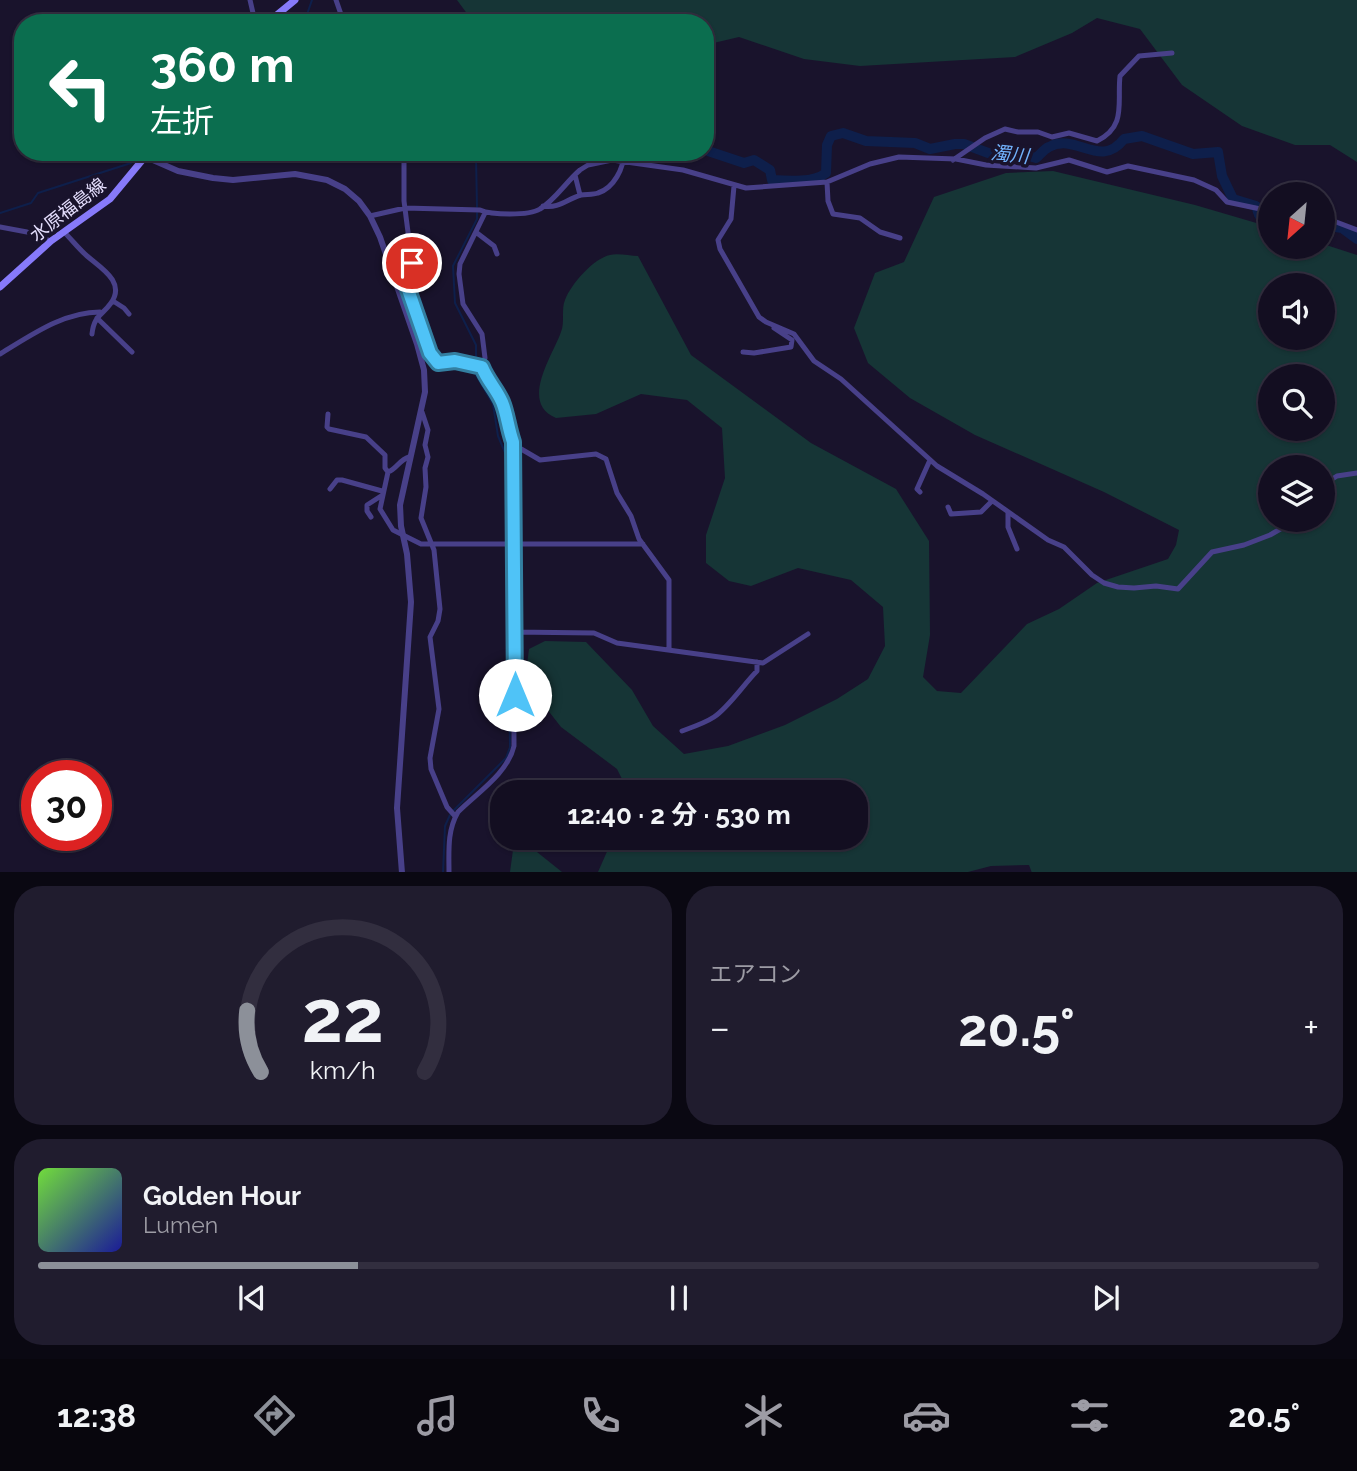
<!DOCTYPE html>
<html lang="ja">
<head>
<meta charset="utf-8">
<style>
	body { margin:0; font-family:Raleway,"Noto Sans JP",sans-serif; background:#201c2e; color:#f1f3f6; height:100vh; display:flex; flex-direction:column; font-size:26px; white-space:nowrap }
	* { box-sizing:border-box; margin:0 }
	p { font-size:23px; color:#9d9ca5 }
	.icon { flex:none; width:38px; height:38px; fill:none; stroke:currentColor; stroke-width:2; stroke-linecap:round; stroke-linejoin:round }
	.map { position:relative; height:872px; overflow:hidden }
	.details { display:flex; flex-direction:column; gap:14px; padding:14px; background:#0a0812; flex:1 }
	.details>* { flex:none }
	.guide { position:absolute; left:14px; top:14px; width:700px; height:147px; border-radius:28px; box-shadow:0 2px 5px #0004,0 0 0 2px #322e3f; background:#0b6e4f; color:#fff; overflow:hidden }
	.needle { width:46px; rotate:207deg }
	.fabs { position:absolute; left:1258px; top:182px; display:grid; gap:14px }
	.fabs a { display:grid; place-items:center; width:77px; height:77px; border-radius:50%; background:#130e21; box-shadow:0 2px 5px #0004,0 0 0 2px #322e3f; font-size:35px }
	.speed { position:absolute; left:21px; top:760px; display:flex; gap:14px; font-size:35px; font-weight:700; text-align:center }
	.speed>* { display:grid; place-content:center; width:91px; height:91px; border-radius:50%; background:#130e21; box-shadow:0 2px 5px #0004,0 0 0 2px #322e3f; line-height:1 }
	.speed .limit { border:10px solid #d22; background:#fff; color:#111 }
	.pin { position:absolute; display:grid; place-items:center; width:60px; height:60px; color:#fff; margin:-30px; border:4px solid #fff; border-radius:50%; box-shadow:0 2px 7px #0007 }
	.me { position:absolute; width:77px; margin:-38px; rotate:0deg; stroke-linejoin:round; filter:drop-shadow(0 0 5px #0008) }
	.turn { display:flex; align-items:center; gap:24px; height:147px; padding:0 21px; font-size:32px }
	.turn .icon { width:91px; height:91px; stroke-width:2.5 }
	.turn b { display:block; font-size:49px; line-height:60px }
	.big { font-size:52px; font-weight:700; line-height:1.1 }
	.details .widget { flex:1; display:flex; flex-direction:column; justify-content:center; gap:10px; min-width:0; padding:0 24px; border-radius:28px; background:#201c2e }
	.details .dial { align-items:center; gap:0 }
	.dial svg { height:182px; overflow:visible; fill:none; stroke:#322e3f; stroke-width:7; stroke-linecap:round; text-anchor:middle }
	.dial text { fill:#f1f3f6; stroke:none }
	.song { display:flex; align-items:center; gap:21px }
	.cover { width:84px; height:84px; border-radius:10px; background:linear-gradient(135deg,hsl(100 70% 55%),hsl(240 70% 35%)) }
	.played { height:7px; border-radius:4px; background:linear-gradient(90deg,#8c9099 25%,#322e3f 25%) }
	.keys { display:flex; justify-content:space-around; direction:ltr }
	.heat { display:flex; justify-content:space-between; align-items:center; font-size:38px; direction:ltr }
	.details .tiles { flex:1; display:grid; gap:14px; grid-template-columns:1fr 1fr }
	.widget:last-child { grid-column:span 2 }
	.trip { position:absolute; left:490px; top:780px; width:378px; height:70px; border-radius:28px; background:#130e21; box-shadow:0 2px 5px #0004,0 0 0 2px #322e3f; font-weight:700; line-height:70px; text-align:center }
	.dock { display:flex; height:112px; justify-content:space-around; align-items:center; background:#08060d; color:#9d9ca5 }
	.dock .icon { width:49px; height:49px }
	.dock .on { color:#8c9099 }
	.dock b { font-size:32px; color:#f1f3f6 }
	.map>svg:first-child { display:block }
	.green { fill:#163536; fill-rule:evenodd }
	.water { fill:#0e1f4b }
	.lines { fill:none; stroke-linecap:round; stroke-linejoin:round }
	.stream { stroke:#0e1f4b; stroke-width:2 }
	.river { stroke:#0e1f4b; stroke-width:10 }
	.minor { stroke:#484089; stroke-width:5 }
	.tertiary { stroke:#484089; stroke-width:6 }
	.secondary { stroke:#877afa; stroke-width:7 }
	.route-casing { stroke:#337fa1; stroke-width:18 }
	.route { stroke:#4fc3f7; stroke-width:12 }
	.labels { text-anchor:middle; stroke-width:7; stroke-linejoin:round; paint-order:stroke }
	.street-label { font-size:18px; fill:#e5dffe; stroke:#19132c }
	.water-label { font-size:19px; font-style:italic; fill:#71b0fa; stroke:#19132c }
</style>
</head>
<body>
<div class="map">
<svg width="1357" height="873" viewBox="0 0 1357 873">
	<rect width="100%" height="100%" fill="#19132c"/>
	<!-- green -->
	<path class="green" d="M 457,0 L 1357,0 L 1357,162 L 1330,145 L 1295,145 L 1242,126 L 1182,85 L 1140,29 L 1097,18 L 1072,33 L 1015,57 L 860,66 L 804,59 L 739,37 L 705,45 L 705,23 L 474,23 Z
		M 1053,171 L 1195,205 L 1270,227 L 1270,247 L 1323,247 L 1323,244 L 1357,255 L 1357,872 L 1032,873 L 1029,865 L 991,866 L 964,873 L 598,872 L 613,838 L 856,838 L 856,793 L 629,793 L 617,769 L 561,727 L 525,681 L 529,649 L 545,641 L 586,642 L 632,690 L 653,726 L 684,754 L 728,746 L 785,725 L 837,699 L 868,679 L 885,646 L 883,607 L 851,580 L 798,568 L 751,586 L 729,581 L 706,563 L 706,535 L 725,478 L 722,428 L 687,400 L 641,394 L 596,414 L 556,418 C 519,403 553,355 561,332 C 565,322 561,309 565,300 C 571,284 594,258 610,255 C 618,253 630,256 638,256 L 691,355 L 811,443 L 896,489 L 929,541 L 930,635 L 923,677 L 937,691 L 961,693 L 1027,624 L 1059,609 L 1097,583 L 1168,559 L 1176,545 L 1179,530 L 1104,492 L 975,435 L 910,398 L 868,363 L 854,328 L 875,273 L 904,262 L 934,197 L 1006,173 ZM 1270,285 L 1323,285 L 1323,338 L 1270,338 ZM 1270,376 L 1323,376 L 1323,429 L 1270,429 ZM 1270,467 L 1323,467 L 1323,520 L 1270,520 Z
		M 513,850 L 537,852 L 562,872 L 510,872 Z"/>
	<!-- water -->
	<path class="water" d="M 351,152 L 416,155 L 485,153 L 475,158 L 388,158 L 371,161 Z"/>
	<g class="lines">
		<!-- stream -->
		<path class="stream" d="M 304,23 L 312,0
			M 476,157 L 477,207
			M 0,213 L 31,203 L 38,193 L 131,163 L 136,152
			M 453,811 L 506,758 L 510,747 L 506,455 L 498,436 L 493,404 L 476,375 L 476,345 L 455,303 L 453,266 L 477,219 L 477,213
			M 443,873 L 445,826 L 450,815"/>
		<!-- river -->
		<path class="river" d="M 705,150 L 744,163 L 754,160 L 770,170 L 772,180 C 787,181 814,183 826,173 L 827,145 L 831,136 L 843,133 L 866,141 L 915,143 L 930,149 L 955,144 L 964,144 L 991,154 L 1008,150 L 1036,158 C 1040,155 1044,149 1049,147 C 1076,132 1100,170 1124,139 L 1142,136 L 1193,154 L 1218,152 L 1222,176 L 1233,199 L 1256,206 L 1259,215 L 1270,217
			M 651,152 L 657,152
			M 1323,225 L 1342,228 L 1357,239"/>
		<!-- minor -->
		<path class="minor" d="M 250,0 L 253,13 L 262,23
			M 336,0 L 344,23
			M 705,143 L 706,143
			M 404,152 L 404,201 L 412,263 L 403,272 L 430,353 L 438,363 L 455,361 L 482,367
			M 953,160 L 985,138 L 1005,129 L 1018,132 L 1038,132 L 1052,137 L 1069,133 L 1097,141 C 1127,126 1117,103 1120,76 L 1139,56 L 1172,53
			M 575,175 L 580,195
			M 827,182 L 828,201 L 833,214 L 860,218 L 880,232 L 900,238
			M 734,186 L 731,219 L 718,240 L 720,249 L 759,317 L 766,322 L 794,334 L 814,361 L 841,379 L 937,466 L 983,494 L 1048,540 L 1064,547 L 1092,575 L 1104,583 L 1118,587 L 1134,588 L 1156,586 L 1178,589 L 1212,552 L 1244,545 L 1270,535 L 1296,520
			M 543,206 C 559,209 567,199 581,195 C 586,194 593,195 598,193 C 614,188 624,168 624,152
			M 485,213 L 460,264 L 459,274 L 463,304 L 482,334 L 485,358 L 482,367 L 486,378 L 502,401 L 505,422 L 516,446 L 540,460 L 596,454 L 606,459 L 617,493 L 631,516 L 639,539 L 669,580 L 669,650
			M 370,216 L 405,208 L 480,210 C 491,215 529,216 540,209 C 555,200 566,182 580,170 L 588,165 L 612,160 L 683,170 L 746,188 L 827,182 L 870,164 L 899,157 L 956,159 L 986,165 L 1036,168 L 1069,160 L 1107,172 L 1128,166 L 1194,180 L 1216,190 L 1227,202 L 1270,211
			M 1323,217 L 1357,230
			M 0,227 L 27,232 L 51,241
			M 64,232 C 72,240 79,249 87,256 C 101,268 126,282 111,303 C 102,316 94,315 92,334
			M 477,233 L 494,246 L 497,254
			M 113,301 L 124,308 L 129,314
			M 97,318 L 132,352
			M 743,352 L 754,353 L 791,347 L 792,340 L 774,328
			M 0,354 C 30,336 63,312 100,312
			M 422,412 L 428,430 L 425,445 L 428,457 L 425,468 L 426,487 L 421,518 L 434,550 L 440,609 L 438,621 L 430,637 L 439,709 L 430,758 L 431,769 L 447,807 L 455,816
			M 328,414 L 327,427 L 329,429 L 366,437 L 385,455 L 385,468 L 388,472
			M 409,457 C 399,460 397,469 388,472 L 380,509 L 393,530 L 421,544 L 643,544
			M 1323,485 L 1337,476 L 1357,473
			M 330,489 L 337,480 L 342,480 L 382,491
			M 920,492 L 917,489 L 930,460
			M 948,507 L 951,514 L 981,512 L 992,501
			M 1008,512 L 1008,527 L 1017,549
			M 371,517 L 367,511 L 367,505 L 381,496
			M 514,632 L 594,633 L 617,643 L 763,663 L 808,634
			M 682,731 C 693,727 705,723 714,717 C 728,708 744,684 757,671 L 757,662
			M 449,873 C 449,851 447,831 458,812 C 477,793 508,773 514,746 L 513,445"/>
		<!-- tertiary -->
		<path class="tertiary" d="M 146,157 L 178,171 L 213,178 L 233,180 L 295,174 L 327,180 L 345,189 L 359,201 L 370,216 L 380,237 L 417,344 L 424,370 L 425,392 L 400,505 L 401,526 L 407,554 L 411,602 L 397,808 L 402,873"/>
		<!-- secondary -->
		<path class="secondary" d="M 267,23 L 295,0
			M 0,287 L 51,241 L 110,199 L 149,152"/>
	</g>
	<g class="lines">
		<!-- route casing -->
		<g class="route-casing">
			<path id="route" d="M 412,263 L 402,272 L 430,353 L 438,363 L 455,361 L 482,367 C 487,380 497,390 502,402 C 507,414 508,428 513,442 L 515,695"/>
		</g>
		<!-- route -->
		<use href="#route" class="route"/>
	</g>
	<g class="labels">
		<!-- street labels -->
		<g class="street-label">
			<text transform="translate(68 210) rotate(-38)" y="6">水原福島線</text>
		</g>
		<!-- water labels -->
		<g class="water-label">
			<text transform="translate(1010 154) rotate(6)" y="7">濁川</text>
		</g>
	</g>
</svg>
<div class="fabs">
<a><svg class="needle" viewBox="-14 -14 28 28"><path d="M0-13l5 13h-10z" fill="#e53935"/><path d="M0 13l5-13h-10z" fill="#9d9ca5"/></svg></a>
<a><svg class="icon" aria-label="sound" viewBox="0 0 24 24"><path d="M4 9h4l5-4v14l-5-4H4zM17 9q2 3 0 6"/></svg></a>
<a><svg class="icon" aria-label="search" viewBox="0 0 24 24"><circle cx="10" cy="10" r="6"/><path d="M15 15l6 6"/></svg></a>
<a><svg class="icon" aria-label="layers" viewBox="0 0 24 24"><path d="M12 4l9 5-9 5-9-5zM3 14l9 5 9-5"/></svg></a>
</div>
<div class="speed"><div class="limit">30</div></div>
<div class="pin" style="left:412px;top:263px;background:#d93025"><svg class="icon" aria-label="arrive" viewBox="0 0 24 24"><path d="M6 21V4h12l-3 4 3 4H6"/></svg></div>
<svg class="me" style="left:515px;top:695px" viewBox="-20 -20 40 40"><circle r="19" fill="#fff"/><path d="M0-13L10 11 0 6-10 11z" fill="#4fc3f7"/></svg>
<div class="trip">12:40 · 2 分 · 530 m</div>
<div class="guide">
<div class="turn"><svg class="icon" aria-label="left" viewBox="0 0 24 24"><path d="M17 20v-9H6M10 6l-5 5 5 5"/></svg><div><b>360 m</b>左折</div></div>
</div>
</div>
<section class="details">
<div class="tiles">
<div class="widget dial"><svg viewBox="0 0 100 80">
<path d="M14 69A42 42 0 1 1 86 69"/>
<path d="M14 69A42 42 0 0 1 8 42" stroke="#8c9099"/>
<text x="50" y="56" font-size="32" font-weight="700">22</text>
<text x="50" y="72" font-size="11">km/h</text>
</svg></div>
<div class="widget"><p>エアコン</p>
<div class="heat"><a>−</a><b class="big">20.5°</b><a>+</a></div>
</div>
<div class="widget">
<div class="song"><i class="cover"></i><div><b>Golden Hour</b><p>Lumen</p></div></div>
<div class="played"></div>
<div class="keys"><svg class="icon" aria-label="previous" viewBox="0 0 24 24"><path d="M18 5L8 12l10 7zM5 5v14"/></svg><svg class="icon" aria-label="pause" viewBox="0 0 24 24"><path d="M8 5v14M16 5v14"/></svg><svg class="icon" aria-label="next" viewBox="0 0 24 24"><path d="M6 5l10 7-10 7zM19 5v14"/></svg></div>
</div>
</div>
</section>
<nav class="dock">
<b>12:38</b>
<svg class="icon on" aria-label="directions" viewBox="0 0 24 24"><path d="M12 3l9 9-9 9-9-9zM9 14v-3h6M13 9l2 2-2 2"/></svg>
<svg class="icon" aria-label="music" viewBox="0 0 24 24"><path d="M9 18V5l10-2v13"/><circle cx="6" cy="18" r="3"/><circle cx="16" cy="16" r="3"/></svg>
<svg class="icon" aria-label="phone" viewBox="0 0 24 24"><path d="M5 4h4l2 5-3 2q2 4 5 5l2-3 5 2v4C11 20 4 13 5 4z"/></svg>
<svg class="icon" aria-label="climate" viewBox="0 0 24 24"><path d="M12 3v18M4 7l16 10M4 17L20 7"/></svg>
<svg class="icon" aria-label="car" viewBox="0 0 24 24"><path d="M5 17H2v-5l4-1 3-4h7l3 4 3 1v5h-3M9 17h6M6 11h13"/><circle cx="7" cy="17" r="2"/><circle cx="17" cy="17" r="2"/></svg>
<svg class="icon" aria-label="filters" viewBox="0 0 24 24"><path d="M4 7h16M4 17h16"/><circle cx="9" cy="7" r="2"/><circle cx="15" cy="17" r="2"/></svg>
<b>20.5°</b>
</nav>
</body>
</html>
